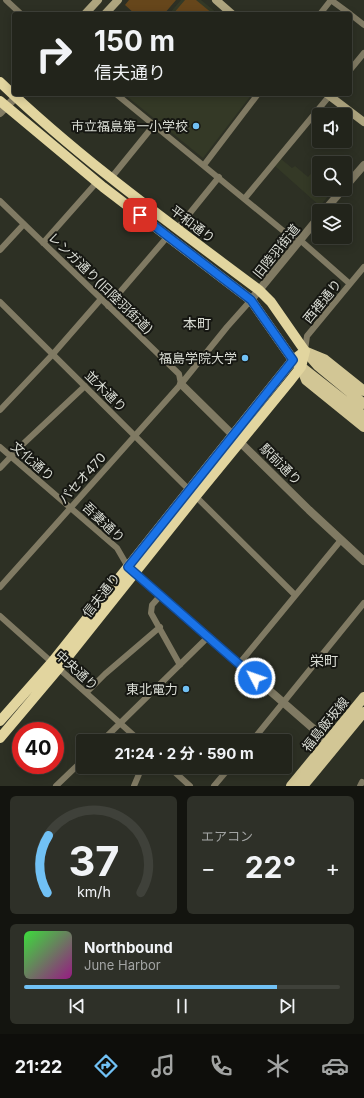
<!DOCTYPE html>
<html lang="ja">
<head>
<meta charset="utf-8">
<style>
	body { margin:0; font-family:Inter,"Noto Sans JP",sans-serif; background:#2e3028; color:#f1f3f6; height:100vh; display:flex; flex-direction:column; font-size:15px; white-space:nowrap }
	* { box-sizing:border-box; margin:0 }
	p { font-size:13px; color:#a2a4a3 }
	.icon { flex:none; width:22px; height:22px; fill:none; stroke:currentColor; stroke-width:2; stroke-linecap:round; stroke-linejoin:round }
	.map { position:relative; height:786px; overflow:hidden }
	.details { display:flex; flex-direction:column; gap:10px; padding:10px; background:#13140f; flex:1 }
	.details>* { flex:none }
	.hud { position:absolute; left:12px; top:12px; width:340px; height:84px; border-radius:4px; box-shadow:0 2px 10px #0003,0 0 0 1px #3f413a; background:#22241b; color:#f1f3f6; overflow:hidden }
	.controls { position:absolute; left:312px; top:108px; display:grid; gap:8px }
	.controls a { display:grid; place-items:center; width:40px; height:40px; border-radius:4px; background:#22241b; box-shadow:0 2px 10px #0003,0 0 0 1px #3f413a; font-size:20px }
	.speed { position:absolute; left:12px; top:722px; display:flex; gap:8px; font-size:20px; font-weight:700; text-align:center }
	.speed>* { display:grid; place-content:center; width:52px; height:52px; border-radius:50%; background:#22241b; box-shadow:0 2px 10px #0003,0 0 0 1px #3f413a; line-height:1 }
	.speed .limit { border:6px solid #d22; background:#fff; color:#111 }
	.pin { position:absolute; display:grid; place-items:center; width:34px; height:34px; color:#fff; margin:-17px; border-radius:8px; box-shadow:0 2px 6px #0006 }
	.me { position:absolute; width:44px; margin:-22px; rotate:311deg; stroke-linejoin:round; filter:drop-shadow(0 0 3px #0008) }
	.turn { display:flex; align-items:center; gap:14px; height:84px; padding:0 16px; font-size:18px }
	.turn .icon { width:52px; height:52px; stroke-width:2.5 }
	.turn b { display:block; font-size:28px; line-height:34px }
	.big { font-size:30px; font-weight:700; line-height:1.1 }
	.details .card { flex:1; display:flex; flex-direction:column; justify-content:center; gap:6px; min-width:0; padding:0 14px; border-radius:6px; background:#2e3028 }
	.details .dial { align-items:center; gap:0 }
	.dial svg { height:104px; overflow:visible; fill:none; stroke:#3f413a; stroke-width:7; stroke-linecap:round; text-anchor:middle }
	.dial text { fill:#f1f3f6; stroke:none }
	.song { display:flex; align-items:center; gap:12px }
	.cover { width:48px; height:48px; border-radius:6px; background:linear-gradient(135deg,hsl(120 70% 55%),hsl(310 70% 35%)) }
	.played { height:4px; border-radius:2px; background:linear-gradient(90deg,#71c1f5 80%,#3f413a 80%) }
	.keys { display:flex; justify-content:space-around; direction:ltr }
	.heat { display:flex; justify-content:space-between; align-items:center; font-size:22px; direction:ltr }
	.details .tiles { flex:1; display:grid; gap:10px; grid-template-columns:1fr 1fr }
	.card:last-child { grid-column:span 2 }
	.trip { position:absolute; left:76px; top:734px; width:216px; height:40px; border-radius:4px; background:#22241b; box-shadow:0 2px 10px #0003,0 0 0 1px #3f413a; font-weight:700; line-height:40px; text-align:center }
	.dock { display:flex; height:64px; justify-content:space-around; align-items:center; background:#0e0e0b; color:#a2a4a3 }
	.dock .icon { width:28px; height:28px }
	.dock .current { color:#71c1f5 }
	.dock b { font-size:18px; color:#f1f3f6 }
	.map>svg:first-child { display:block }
	.built { fill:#343926 }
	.green { fill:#66461b }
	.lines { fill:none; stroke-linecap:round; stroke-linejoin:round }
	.minor { stroke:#807a63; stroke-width:6 }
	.tertiary { stroke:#807a63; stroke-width:8 }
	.secondary { stroke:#aea57f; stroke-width:8 }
	.primary { stroke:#d2c695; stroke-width:10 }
	.trunk { stroke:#e2d59f; stroke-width:10 }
	.route-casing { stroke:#114b97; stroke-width:10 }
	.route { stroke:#1a73e8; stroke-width:7 }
	.poi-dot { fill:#71c1f5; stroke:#161712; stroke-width:1.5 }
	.labels { text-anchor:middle; stroke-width:4; stroke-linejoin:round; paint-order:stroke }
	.poi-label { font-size:13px; fill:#d9dcd4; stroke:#161712; text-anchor:end }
	.street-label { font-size:13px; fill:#d9dcd4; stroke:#161712 }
	.neighbourhood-label { font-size:14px; fill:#d9dcd4; stroke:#161712 }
</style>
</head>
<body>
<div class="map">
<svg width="364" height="786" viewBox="0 0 364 786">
	<rect width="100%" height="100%" fill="#2d3024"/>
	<!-- built -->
	<path class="built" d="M 181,0 L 201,0 L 218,14 L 169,14 Z
		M 124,94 L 252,94 L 203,158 Z
		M 281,159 L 292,168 L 295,166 L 308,177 L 319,164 L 319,189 L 334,189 L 320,206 L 275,166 Z"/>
	<!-- green -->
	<path class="green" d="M 129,0 L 176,0 L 164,14 L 135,14 L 125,5 Z
		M 185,0 L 196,0 L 213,14 L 173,14 Z"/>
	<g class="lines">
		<!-- minor -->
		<path class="minor" d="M 6,0 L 21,14
			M 331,0 L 350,14
			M 320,14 L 331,0
			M 350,14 L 364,25
			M 350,70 L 364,53
			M 116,94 L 298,243
			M 204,165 L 258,94
			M 111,178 L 154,125
			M 245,198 L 331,94
			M 0,201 L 179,374 L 181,384
			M 177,229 L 219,177
			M 300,240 L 350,284
			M 43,243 L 97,182
			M 0,250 L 24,224
			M 0,302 L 295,595
			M 108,306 L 168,236
			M 305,350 L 307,336 L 364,267
			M 0,410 L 53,354 L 101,299
			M 0,447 L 117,548 L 128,567
			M 0,468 L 22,445 L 85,386
			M 0,587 L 181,384 L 227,327 L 251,300
			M 160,596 L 152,605 L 151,613 L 180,665
			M 0,616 L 140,741
			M 239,664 L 341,540
			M 86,693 L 105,674 L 160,627
			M 102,741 L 208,637
			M 252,741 L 364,603
			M 169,767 L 190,786
			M 56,786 L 83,760
			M 134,786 L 142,767
			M 214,786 L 230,767
			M 360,786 L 362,782"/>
		<!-- tertiary -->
		<path class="tertiary" d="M 0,113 L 16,97
			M 345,187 L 364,165
			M 324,211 L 343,189
			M 251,300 L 319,217
			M 181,384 L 309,510 L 364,561
			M 130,569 L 331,744"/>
		<!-- secondary -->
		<path class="secondary" d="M 216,0 L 232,14
			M 85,14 L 98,0
			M 105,14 L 118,0
			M 327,94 L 364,122"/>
		<!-- primary -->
		<path class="primary" d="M 305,351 L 318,366 L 364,404
			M 307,352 L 324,359 L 364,391
			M 295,362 L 364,416
			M 301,367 L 306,380 L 364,427
			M 291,786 L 364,697
			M 303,786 L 364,712"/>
		<!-- trunk -->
		<path class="trunk" d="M 0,82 C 80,159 171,224 259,290 L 271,302 L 305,351
			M 0,101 L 103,187 L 251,300 L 293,360
			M 0,721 L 52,662 L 293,360 L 305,351
			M 0,738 L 59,668 L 196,496 L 290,381 L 301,367 L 305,351"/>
	</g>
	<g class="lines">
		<!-- route casing -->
		<g class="route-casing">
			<path id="route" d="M 140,215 L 251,300 L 293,360 L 128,567 L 255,678"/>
		</g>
		<!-- route -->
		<use href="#route" class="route"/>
	</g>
	<!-- markers -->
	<g class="poi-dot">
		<circle cx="196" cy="126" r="4"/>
		<circle cx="245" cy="358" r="4"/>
		<circle cx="186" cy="689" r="4"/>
	</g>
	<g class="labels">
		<!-- poi labels -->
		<g class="poi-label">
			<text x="188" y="131">市立福島第一小学校</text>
			<text x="237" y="363">福島学院大学</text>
			<text x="178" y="694">東北電力</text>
		</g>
		<!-- street labels -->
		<g class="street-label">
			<text transform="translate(193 224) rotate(37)" y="5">平和通り</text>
			<text transform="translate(276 251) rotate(-51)" y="5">旧陸羽街道</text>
			<text transform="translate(101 283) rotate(44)" y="5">レンガ通り(旧陸羽街道)</text>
			<text transform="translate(322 301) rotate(-51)" y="5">西裡通り</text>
			<text transform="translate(106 391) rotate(45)" y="5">並木通り</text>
			<text transform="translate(33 461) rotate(41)" y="5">文化通り</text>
			<text transform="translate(281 464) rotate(45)" y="5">駅前通り</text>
			<text transform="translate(82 478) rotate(-48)" y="5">パセオ470</text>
			<text transform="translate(104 522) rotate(43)" y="5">吾妻通り</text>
			<text transform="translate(101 595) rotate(-52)" y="5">信夫通り</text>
			<text transform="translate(77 670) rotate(42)" y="5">中央通り</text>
			<text transform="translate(325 724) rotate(-51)" y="5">福島飯坂線</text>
		</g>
		<!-- neighbourhood labels -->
		<g class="neighbourhood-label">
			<text x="197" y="329">本町</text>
			<text x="324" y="666">栄町</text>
		</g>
	</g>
</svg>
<div class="controls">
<a><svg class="icon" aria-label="sound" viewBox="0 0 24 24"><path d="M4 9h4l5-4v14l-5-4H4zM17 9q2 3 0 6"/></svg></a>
<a><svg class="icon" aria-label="search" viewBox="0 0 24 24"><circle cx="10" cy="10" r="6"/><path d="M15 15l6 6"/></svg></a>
<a><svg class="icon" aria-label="layers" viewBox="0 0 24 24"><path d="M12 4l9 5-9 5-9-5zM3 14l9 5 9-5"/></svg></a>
</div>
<div class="speed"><div class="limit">40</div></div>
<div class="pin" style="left:140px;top:215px;background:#d93025"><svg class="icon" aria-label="arrive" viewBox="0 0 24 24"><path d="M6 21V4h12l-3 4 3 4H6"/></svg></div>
<svg class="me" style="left:255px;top:678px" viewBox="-20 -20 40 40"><circle r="17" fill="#1a73e8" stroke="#fff" stroke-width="3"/><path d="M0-11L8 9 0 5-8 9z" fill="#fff"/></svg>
<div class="trip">21:24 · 2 分 · 590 m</div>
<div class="hud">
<div class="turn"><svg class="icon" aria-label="right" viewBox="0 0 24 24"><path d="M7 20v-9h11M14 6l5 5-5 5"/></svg><div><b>150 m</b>信夫通り</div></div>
</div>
</div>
<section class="details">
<div class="tiles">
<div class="card dial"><svg viewBox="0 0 100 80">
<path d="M14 69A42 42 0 1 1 86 69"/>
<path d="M14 69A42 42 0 0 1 15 25" stroke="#71c1f5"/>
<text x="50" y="56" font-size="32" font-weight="700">37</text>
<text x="50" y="72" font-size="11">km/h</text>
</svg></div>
<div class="card"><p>エアコン</p>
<div class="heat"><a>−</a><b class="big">22°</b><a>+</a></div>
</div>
<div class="card">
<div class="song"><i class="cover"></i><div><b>Northbound</b><p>June Harbor</p></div></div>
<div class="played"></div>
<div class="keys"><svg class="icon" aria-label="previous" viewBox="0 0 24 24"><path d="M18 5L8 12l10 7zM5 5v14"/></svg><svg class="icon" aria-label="pause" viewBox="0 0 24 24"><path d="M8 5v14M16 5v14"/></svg><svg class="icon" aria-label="next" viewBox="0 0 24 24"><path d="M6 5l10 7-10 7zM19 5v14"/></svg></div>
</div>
</div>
</section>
<nav class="dock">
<b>21:22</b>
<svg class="icon current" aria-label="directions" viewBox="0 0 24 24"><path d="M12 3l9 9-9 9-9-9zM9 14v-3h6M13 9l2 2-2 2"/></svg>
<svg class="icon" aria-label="music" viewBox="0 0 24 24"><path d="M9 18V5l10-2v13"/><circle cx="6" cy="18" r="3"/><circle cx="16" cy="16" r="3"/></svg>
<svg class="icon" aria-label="phone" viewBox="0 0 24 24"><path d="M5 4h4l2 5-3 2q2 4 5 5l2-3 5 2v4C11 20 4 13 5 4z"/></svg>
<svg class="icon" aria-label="climate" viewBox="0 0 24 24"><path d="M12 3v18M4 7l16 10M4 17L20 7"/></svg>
<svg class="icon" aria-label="car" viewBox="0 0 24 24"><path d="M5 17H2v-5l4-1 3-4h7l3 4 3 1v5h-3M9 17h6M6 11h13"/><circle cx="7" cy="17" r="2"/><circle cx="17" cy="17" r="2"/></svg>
</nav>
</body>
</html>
